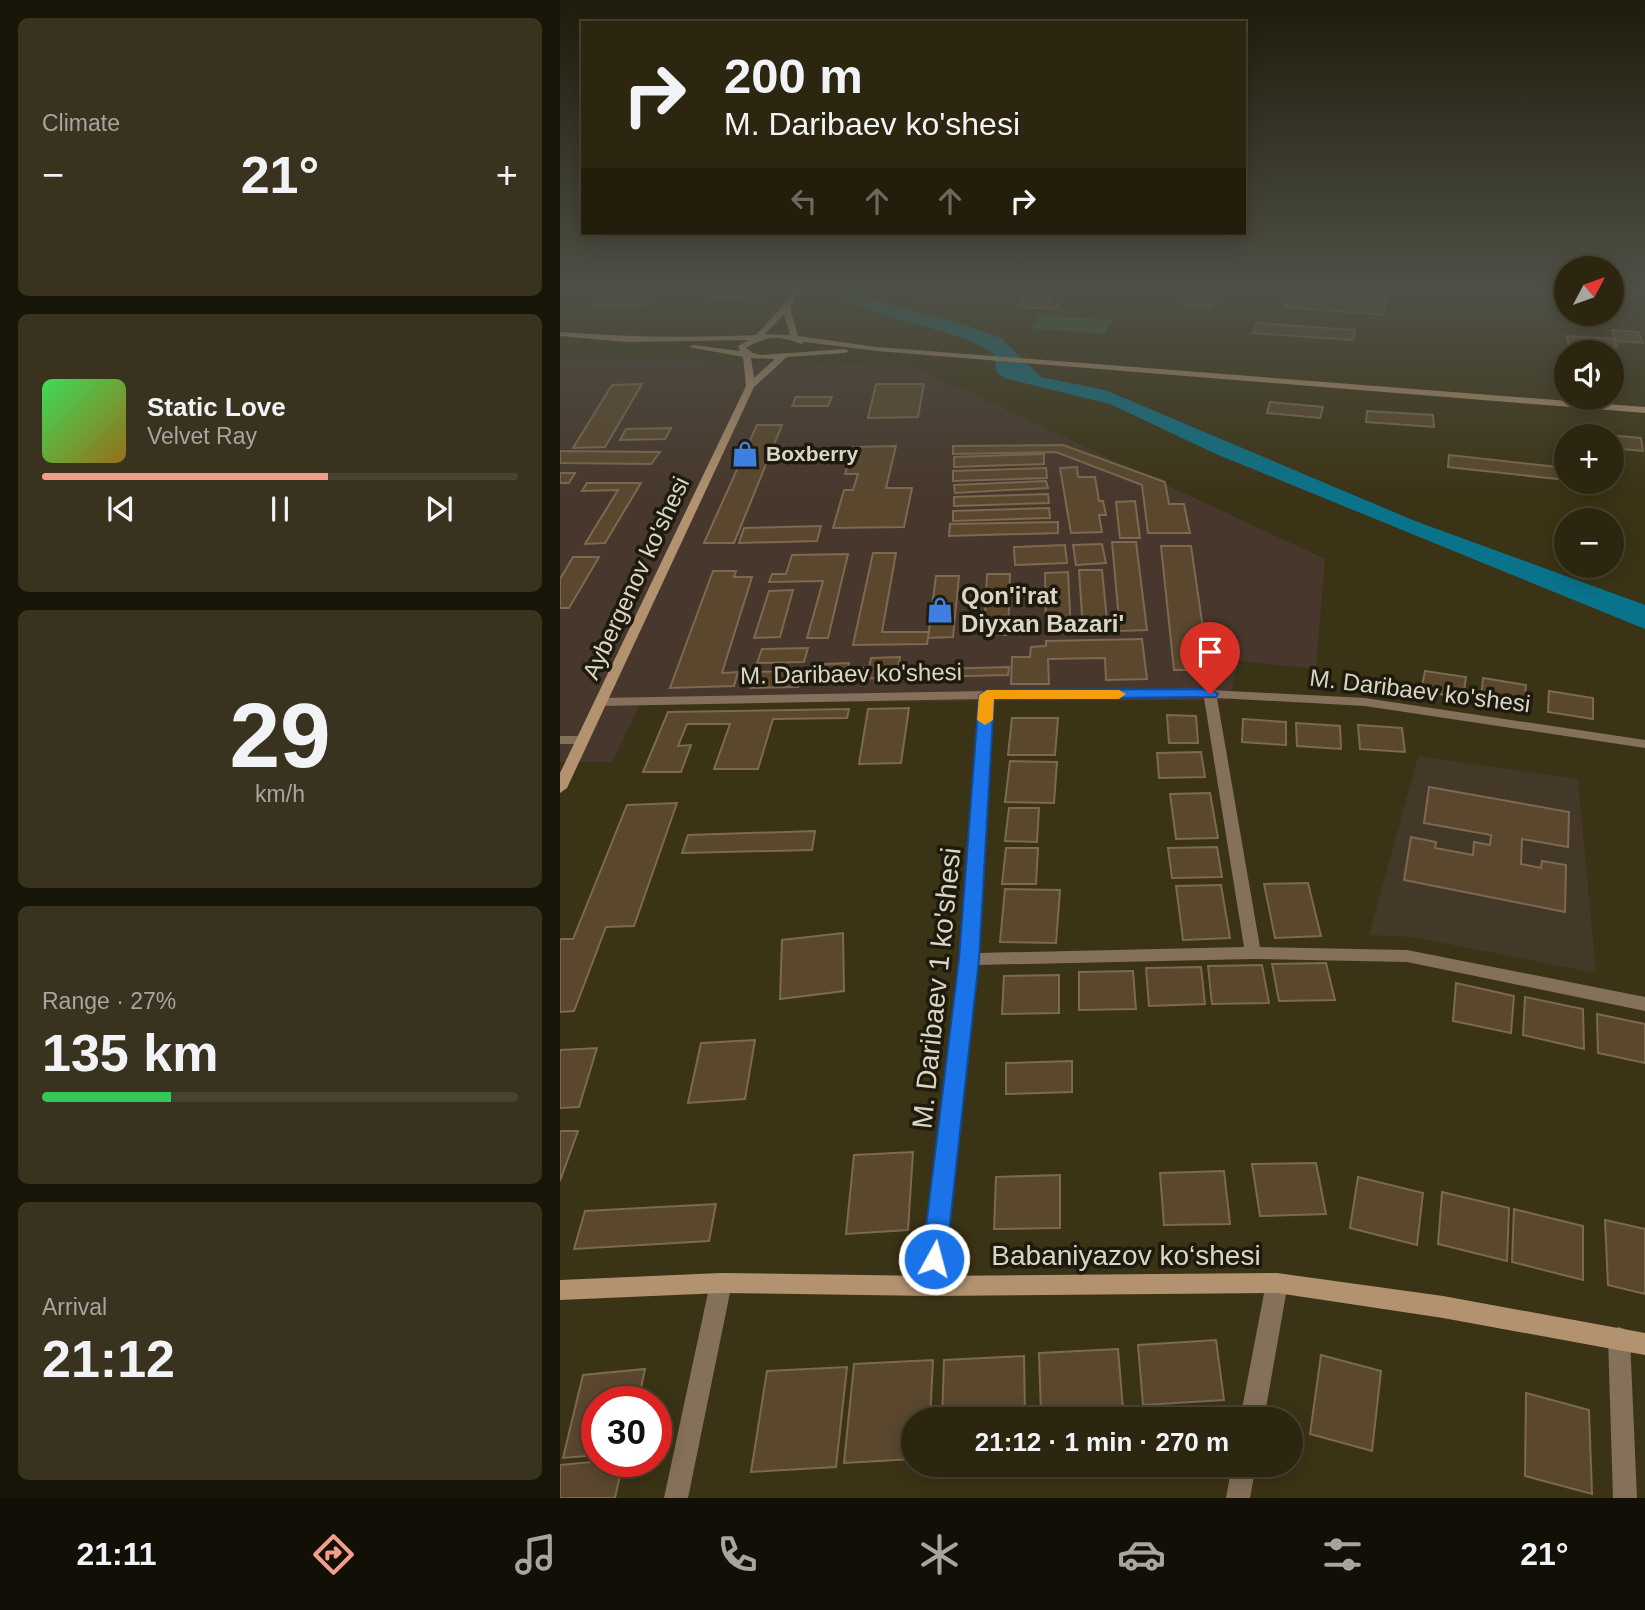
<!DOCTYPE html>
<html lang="en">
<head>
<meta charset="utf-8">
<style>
	body { margin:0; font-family:Arial,sans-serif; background:#38321e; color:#f1f3f6; height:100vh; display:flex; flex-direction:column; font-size:26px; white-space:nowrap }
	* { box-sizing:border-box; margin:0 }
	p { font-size:23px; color:#a6a59f }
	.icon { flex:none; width:38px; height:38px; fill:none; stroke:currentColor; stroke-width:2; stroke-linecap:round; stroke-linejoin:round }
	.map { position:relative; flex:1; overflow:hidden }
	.side { display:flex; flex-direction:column; gap:18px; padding:18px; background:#181509; width:560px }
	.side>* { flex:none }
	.hud { position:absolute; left:21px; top:21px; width:665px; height:214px; border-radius:0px; box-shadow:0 4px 18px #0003,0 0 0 2px #484330; background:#2c2610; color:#f1f3f6; overflow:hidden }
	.needle { width:46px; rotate:49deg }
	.tools { position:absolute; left:994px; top:256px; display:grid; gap:14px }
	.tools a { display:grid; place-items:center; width:70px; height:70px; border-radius:50%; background:#2c2610; box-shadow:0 4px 18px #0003,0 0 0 2px #484330; font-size:35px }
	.speed { position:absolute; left:21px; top:1386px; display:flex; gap:14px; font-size:35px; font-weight:700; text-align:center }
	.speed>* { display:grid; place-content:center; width:91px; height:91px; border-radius:50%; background:#2c2610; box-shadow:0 4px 18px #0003,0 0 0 2px #484330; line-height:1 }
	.speed .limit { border:10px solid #d22; background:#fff; color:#111 }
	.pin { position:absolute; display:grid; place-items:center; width:60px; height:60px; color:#fff; margin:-72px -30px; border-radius:50% 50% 50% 0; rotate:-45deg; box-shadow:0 0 7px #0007 }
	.pin .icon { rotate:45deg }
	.me { position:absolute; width:77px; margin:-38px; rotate:7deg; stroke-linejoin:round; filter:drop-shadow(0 0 5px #0008) }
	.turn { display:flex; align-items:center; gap:24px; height:147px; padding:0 28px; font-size:32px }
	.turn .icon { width:91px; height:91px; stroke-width:2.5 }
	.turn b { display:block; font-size:49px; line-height:60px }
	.lanes { display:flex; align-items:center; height:66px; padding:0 28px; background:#0003; justify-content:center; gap:35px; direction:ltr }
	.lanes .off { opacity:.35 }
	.big { font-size:52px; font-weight:600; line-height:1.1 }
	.side .card { flex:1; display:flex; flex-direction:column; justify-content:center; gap:10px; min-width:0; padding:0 24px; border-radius:10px; background:#38321e }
	.side .dial { align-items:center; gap:0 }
	.dial b { font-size:91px; line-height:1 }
	.song { display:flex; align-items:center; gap:21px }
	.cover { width:84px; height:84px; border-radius:10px; background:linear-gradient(135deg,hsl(130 70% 55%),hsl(40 70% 35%)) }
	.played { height:7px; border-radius:4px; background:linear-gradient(90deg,#f49d8b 60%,#484330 60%) }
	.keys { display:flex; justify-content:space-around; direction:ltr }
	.heat { display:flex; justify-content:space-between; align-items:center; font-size:38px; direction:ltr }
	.charge { height:10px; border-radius:5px; background:linear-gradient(90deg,#34c759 27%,#484330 0) }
	.trip { position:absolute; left:341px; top:1407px; width:402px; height:70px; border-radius:35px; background:#2c2610; box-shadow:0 4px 18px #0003,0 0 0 2px #484330; font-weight:600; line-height:70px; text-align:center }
	.menu { display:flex; height:112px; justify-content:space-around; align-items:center; background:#120f06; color:#a6a59f }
	.menu .icon { width:49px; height:49px }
	.menu .selected { color:#f49d8b }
	.menu b { font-size:32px; color:#f1f3f6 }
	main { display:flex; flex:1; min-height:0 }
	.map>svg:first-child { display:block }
	.commercial { fill:#47372c }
	.education { fill:#443929 }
	.green { fill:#35693c }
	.water { fill:#09738c }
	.building { fill:#5a472e; stroke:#7d694f; stroke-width:2 }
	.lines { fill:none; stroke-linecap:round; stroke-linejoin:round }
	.street { fill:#85705b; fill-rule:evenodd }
	.secondary { fill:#b39270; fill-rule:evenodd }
	.route { fill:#1a73e8; stroke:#114b97; stroke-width:2 }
	.slow { fill:#f59e0b }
	.labels { text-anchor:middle; stroke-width:7; stroke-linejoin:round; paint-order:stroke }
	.far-poi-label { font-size:21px; font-weight:bold; fill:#dad5c4; stroke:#1e1b0e; text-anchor:start }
	.street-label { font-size:24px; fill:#dad5c4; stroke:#1e1b0e }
	.poi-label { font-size:24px; font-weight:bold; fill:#dad5c4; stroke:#1e1b0e; text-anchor:start }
	.near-street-label { font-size:28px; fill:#dad5c4; stroke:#1e1b0e }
</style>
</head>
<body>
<main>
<section class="side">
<div class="card"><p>Climate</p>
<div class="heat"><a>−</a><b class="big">21°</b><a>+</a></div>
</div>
<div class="card">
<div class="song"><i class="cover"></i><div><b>Static Love</b><p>Velvet Ray</p></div></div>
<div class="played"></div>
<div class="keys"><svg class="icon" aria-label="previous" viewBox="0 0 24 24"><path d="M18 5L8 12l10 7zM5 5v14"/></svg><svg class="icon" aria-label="pause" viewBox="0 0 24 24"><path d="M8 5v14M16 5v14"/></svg><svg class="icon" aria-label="next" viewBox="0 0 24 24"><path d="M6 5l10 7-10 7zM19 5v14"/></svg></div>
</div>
<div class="card dial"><b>29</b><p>km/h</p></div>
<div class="card"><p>Range · 27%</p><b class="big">135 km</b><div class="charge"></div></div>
<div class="card"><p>Arrival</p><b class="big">21:12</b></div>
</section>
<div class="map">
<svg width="1085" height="1498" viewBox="0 0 1085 1498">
	<rect width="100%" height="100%" fill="#3b3315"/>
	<!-- commercial -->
	<path class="commercial" d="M 114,359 L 355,367 L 765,559 L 756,669 L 679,661 L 669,700 L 81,703 L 52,762 L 0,762 L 0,360 Z"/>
	<!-- education -->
	<path class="education" d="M 332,291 L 331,291 L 468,291 L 458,307 L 364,299 Z
		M 858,756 L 1018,779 L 1036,973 L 852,937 L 809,935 Z"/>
	<!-- green -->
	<path class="green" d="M 52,291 L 104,291 L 79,310 L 26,308 Z
		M 152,291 L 208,291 L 203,303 L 145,301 Z
		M 480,315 L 553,320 L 544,334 L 470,328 Z"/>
	<!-- water -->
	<path class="water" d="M 275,291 L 297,291 L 310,299 L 405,325 L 441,338 L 481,377 L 545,390 L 855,521 L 1085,605 L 1085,629 L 656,454 L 550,404 L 444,378 L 437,372 L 433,353 C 384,322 315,324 275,291 Z"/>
	<!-- building -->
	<path class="building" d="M 631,291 L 659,291 L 651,307 L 623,305 Z
		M 732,291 L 828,291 L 823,315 L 725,307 Z
		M 466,295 L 491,297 L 487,303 L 499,304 L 496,309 L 458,307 Z
		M 697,323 L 766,328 L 795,330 L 793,340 L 693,333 Z
		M 1052,330 L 1078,332 L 1083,343 L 1055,341 L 1057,347 L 1009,344 L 1006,336 L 1055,339 Z
		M 82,384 L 45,447 L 13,448 L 52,385 Z
		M 316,384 L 364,384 L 358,417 L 308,418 Z
		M 236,397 L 272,397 L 268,406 L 232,406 Z
		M 710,402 L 763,407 L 760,418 L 707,413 Z
		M 807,411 L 873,415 L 874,427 L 806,422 Z
		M 197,425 L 222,425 L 174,543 L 144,543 Z
		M 111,428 L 105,439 L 60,440 L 66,429 Z
		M 1047,435 L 1081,438 L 1083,451 L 1052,448 L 1052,436 Z
		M 503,445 L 605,482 L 609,504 L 624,504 L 630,533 L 588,533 L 582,485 L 496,452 L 393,454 L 393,446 Z
		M 336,446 L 326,488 L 352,488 L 344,527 L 273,528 L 284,490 L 293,490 L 298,474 L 285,474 L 293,447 Z
		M 0,451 L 100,452 L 91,464 L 0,463 Z
		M 484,454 L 484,464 L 394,467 L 394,457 Z
		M 889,455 L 1006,468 L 1006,480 L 888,467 Z
		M 517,467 L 518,477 L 535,477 L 539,501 L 543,501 L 546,515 L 539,515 L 542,532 L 511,533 L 500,468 Z
		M 486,468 L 487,478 L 393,481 L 393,471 Z
		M 0,473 L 15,473 L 9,483 L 0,483 Z
		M 486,481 L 488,488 L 395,493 L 394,485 Z
		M 27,483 L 81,483 L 45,543 L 25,544 L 58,490 L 22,491 Z
		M 488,494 L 489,503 L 394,506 L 394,497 Z
		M 575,501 L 580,538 L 560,538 L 556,502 Z
		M 489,508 L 490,518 L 393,521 L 393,511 Z
		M 498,522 L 498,533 L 389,536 L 390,524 Z
		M 261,526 L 257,541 L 179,543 L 184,528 Z
		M 552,542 L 576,542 L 587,630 L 560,631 Z
		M 542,544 L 546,563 L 516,565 L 513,545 Z
		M 505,545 L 507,563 L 455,565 L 454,547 Z
		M 601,546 L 631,546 L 649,670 L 614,670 Z
		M 313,553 L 336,553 L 322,632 L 369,632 L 367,644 L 293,645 Z
		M 288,554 L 268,638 L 247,638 L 263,581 L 209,582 L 212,574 L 226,574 L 232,555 Z
		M 13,557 L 39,557 L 9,608 L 0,608 L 0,579 Z
		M 519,570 L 542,570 L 548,630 L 523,630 Z
		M 153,571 L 176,571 L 174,577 L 192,577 L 162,673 L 178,672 L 174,686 L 110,688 Z
		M 508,572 L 511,633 L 486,633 L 485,573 Z
		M 427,574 L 450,574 L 448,635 L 424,635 Z
		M 376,576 L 399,576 L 393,637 L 368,638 Z
		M 233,590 L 220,637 L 194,638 L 209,591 Z
		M 582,639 L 587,679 L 546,680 L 545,658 L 488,659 L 489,684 L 451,684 L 452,657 L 470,657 L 471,647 L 486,646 L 486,641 Z
		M 248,648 L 244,662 L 197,663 L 202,649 Z
		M 340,657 L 338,670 L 449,667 L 448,675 L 244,680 L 246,669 L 263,669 L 265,664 L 289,663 L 288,668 L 309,668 L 311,658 Z
		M 242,671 L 238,687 L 190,688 L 195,672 Z
		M 865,671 L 906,677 L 903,698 L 861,691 Z
		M 923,678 L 966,685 L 964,705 L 921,698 Z
		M 989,691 L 1033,698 L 1033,719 L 988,712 Z
		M 349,708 L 341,763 L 299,764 L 308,709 Z
		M 289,709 L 287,718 L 213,719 L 198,769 L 154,769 L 170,724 L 127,724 L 118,746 L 131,745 L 121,772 L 83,772 L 108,712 Z
		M 607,715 L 636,716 L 638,743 L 609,743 Z
		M 452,718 L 498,718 L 495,755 L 448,755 Z
		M 683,719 L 726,722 L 726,745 L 682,742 Z
		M 736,723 L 780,726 L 781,749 L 737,746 Z
		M 798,725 L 842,728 L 845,752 L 800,749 Z
		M 641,752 L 645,777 L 599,778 L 597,753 Z
		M 450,761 L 497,762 L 494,803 L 445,802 Z
		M 869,787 L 1009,812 L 1008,847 L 962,839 L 961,864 L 981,868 L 982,861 L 1006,865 L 1005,912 L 844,880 L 851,837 L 876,842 L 875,848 L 913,855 L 914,842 L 930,845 L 931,835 L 864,823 Z
		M 650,793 L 658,838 L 616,839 L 610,794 Z
		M 117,803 L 74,926 L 46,927 L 14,1011 L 0,1012 L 0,939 L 13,939 L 67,805 Z
		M 449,808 L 479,808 L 477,842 L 445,841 Z
		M 255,831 L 252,850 L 122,853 L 128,835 Z
		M 657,847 L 662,877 L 612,878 L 608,848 Z
		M 446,848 L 478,848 L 476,884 L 442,884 Z
		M 748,883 L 761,936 L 715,938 L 704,884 Z
		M 661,885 L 670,938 L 623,940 L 616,886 Z
		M 445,889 L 500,890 L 496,943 L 440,942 Z
		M 283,933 L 284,991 L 220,999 L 222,940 Z
		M 766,963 L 775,1000 L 719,1001 L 712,964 Z
		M 702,965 L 709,1003 L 652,1004 L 648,966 Z
		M 641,967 L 645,1004 L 589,1006 L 586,968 Z
		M 573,971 L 576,1009 L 519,1010 L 519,972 Z
		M 499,975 L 499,1013 L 442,1014 L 444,976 Z
		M 896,983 L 954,996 L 951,1033 L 893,1021 Z
		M 965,997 L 1023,1009 L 1024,1049 L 963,1035 Z
		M 1037,1014 L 1085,1024 L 1085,1063 L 1038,1053 Z
		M 195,1040 L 185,1099 L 128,1103 L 141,1043 Z
		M 37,1048 L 19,1107 L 0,1108 L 0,1050 Z
		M 512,1061 L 512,1092 L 446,1094 L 446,1063 Z
		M 0,1131 L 18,1131 L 0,1181 Z
		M 353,1152 L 348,1230 L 286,1234 L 294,1155 Z
		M 756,1163 L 766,1214 L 700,1216 L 692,1164 Z
		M 664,1171 L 670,1224 L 604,1225 L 600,1173 Z
		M 500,1175 L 500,1228 L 434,1229 L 436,1177 Z
		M 798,1177 L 863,1193 L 857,1245 L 790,1228 Z
		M 882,1192 L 949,1208 L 947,1261 L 878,1244 Z
		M 156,1204 L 149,1241 L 14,1249 L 25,1211 Z
		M 954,1209 L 1023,1226 L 1023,1280 L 952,1262 Z
		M 1045,1220 L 1085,1229 L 1085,1294 L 1048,1285 Z
		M 656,1340 L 664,1400 L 583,1405 L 578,1345 Z
		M 558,1349 L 563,1409 L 481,1413 L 479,1353 Z
		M 761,1355 L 821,1371 L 812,1451 L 750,1434 Z
		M 464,1356 L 465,1416 L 382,1419 L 384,1360 Z
		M 373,1360 L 370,1419 L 354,1419 L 354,1459 L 284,1463 L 294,1364 Z
		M 287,1367 L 276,1467 L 191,1472 L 207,1371 Z
		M 85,1369 L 78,1402 L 37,1402 L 37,1455 L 3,1458 L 23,1375 Z
		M 966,1393 L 1029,1410 L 1032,1494 L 965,1476 Z
		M 42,1461 L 63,1461 L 55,1498 L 0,1498 L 0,1465 Z"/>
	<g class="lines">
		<!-- street -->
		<path class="street" d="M 650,690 L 805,698 L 1085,740 L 1085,748 L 805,706 L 657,698 L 700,947 L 847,950 L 1085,997 L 1085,1011 L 847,962 L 693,959 L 417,965 L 382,1286 L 379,1293 L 371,1296 L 363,1293 L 360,1286 L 400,959 L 420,699 L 41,706 L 34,702 L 41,698 L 427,691 ZM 644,698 L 684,947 L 418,953 L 433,699 Z
			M 0,736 L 23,736 L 30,740 L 23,744 L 0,744 Z
			M 161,1273 L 169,1276 L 172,1283 L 128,1498 L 104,1498 L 150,1283 L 153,1276 Z
			M 717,1273 L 725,1276 L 728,1283 L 704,1419 L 680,1419 L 706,1283 L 709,1276 Z
			M 1059,1327 L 1067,1330 L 1070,1338 L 1077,1498 L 1053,1498 L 1048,1338 L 1051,1330 Z
			M 672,1465 L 696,1465 L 690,1498 L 666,1498 Z"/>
		<!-- secondary -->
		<path class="secondary" d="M 232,291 L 239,291 L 230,307 L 238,336 L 317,347 L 1085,407 L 1085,413 L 317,351 L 245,342 L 241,344 C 219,335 206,336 186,348 L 193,353 L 201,355 L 285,349 L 289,351 L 285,353 L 227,357 L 194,387 L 7,788 L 0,793 L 0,773 L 186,386 L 183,357 L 129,347 L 133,345 L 180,351 L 178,346 L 189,340 L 67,342 L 0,336 L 0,332 C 65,337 130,338 196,335 L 223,306 ZM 224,314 L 230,335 L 205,334 ZM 191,358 L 215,359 L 194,378 Z
			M 161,1273 L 371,1276 L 717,1273 L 883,1296 L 1085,1333 L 1085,1355 L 883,1318 L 717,1293 L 371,1296 L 161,1293 L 0,1300 L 0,1280 Z"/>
	</g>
	<!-- sky -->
	<linearGradient id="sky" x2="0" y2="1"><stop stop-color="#201c0c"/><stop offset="0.58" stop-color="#4f5046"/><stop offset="1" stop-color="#4f5046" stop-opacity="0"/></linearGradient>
	<rect width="1085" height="500" fill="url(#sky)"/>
	<!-- route -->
	<path class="route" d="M 650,689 L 658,694 L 656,697 L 434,699 L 419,959 L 386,1259 L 383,1267 L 374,1270 L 365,1267 L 362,1259 L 399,959 L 419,695 L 427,690 Z"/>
	<!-- slow -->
	<path class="slow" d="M 427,690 L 559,690 L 566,694 L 559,699 L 434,699 L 433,720 L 425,725 L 417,720 L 419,695 Z"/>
	<!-- icons -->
	<defs>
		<g id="shop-bare" transform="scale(2.1)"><path d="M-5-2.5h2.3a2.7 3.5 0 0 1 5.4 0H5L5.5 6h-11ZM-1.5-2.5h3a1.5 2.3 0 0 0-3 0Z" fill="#3f7fe0" stroke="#1e1b0e" stroke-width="2.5" paint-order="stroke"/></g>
	</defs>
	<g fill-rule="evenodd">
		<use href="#shop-bare" x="185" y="454"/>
		<use href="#shop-bare" x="380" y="610"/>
	</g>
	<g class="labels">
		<!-- far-poi labels -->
		<g class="far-poi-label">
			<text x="206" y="461">Boxberry</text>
		</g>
		<!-- street labels -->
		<g class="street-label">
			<text transform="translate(76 578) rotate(-65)" y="8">Aybergenov ko'shesi</text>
			<text transform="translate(291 674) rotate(-1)" y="8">M. Daribaev ko'shesi</text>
			<text transform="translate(860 691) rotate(7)" y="8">M. Daribaev ko'shesi</text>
		</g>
		<!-- poi labels -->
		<g class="poi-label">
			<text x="401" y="604">Qon'i'rat<tspan x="401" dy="28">Diyxan Bazari'</tspan></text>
		</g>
		<!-- near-street labels -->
		<g class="near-street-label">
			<text transform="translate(376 988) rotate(-84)" y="10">M. Daribaev 1 ko'shesi</text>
			<text x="566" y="1265">Babaniyazov ko‘shesi</text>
		</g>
	</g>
</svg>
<div class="tools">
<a><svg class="needle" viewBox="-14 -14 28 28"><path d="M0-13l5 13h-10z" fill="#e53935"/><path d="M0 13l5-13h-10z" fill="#a6a59f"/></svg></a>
<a><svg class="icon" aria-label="sound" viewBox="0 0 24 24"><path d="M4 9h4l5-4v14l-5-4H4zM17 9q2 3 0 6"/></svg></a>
<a>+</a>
<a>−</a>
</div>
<div class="speed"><div class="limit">30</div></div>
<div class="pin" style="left:650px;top:694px;background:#d93025"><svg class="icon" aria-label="arrive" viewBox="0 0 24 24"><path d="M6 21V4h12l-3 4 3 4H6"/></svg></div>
<svg class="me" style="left:374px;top:1259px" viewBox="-20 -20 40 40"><circle r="17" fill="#1a73e8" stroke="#fff" stroke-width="3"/><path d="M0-11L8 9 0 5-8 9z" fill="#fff"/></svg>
<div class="trip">21:12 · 1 min · 270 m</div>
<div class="hud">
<div class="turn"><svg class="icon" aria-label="right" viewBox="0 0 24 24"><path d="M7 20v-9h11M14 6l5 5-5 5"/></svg><div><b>200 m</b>M. Daribaev ko'shesi</div></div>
<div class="lanes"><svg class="icon off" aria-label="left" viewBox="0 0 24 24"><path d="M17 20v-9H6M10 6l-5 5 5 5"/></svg><svg class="icon off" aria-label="ahead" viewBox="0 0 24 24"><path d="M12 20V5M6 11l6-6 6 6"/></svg><svg class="icon off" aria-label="ahead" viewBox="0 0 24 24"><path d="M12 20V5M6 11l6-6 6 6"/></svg><svg class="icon" aria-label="right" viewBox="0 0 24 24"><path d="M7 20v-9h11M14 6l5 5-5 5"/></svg></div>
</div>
</div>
</main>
<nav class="menu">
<b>21:11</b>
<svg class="icon selected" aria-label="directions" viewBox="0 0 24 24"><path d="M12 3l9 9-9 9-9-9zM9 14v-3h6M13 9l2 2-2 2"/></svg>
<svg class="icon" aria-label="music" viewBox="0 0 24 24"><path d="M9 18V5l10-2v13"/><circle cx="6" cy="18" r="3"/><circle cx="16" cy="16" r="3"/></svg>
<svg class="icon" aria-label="phone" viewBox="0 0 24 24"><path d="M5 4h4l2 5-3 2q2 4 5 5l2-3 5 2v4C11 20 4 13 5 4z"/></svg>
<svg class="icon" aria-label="climate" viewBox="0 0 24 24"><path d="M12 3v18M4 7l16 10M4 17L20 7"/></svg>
<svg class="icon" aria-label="car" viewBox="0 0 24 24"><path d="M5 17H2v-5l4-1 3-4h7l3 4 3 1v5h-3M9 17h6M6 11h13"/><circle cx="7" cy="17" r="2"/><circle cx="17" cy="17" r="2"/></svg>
<svg class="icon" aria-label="filters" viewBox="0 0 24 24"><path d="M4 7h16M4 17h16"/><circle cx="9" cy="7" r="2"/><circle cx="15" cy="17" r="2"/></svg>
<b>21°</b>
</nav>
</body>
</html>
